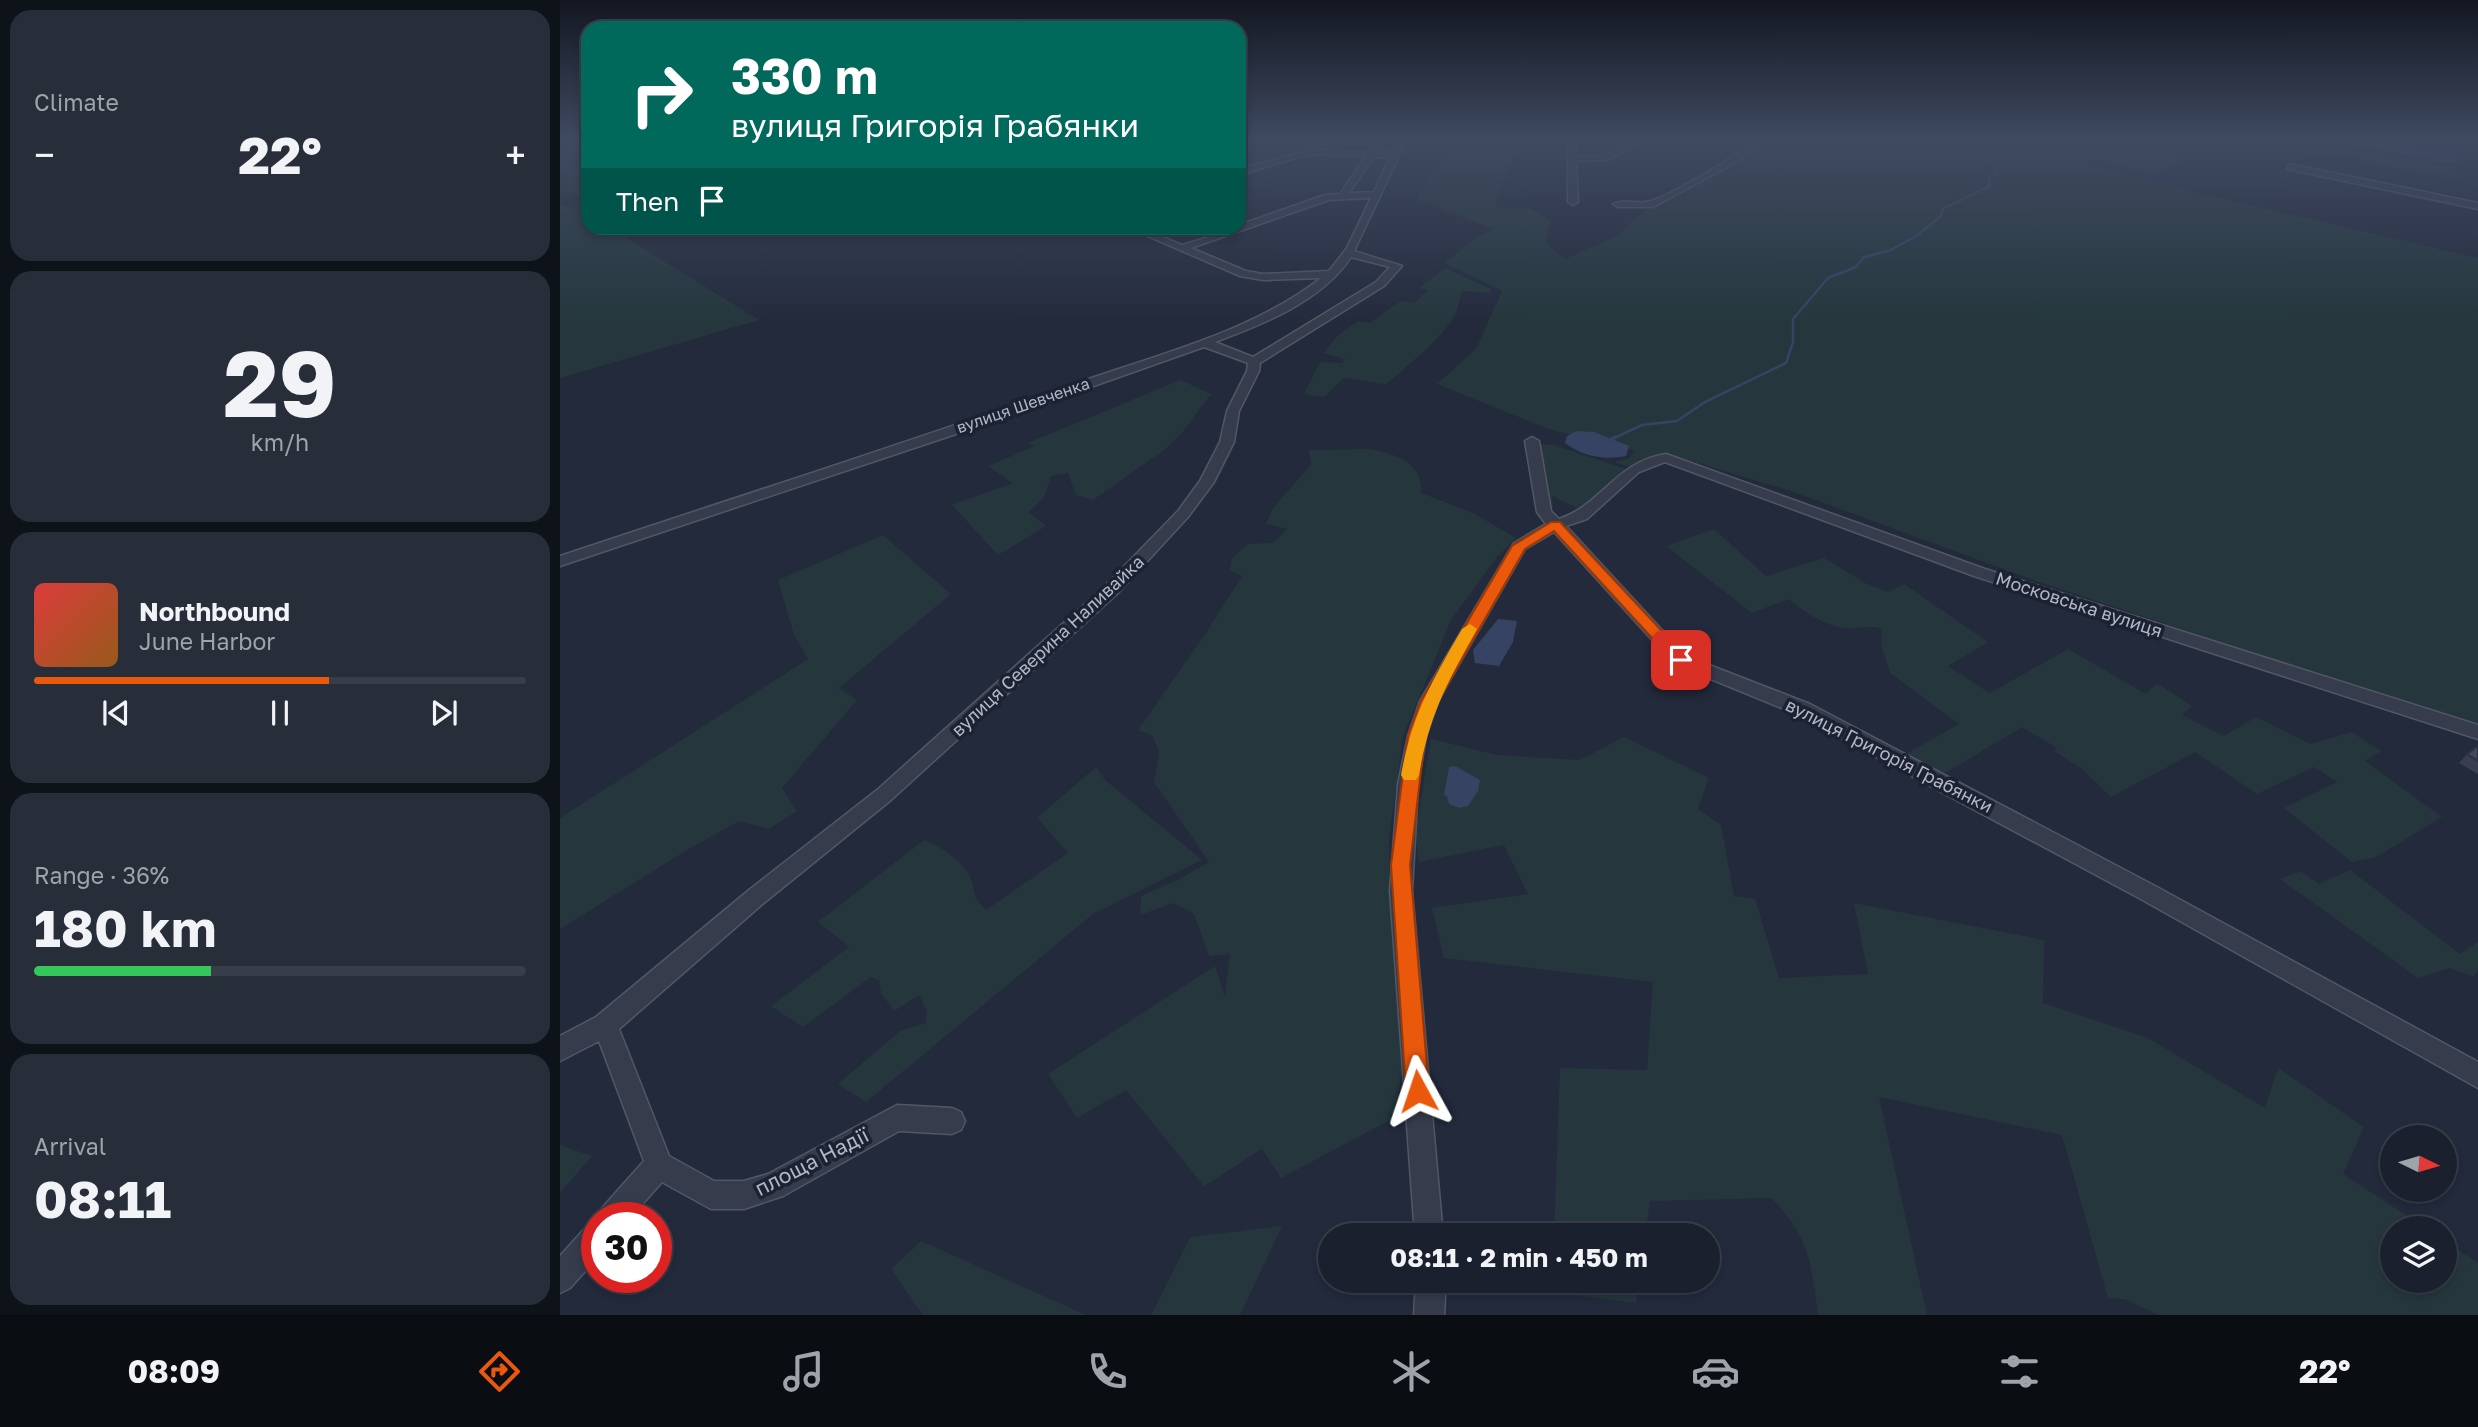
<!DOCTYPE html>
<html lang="en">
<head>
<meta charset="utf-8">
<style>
	body { margin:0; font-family:"Golos Text",sans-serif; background:#272d39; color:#f1f3f6; height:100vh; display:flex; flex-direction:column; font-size:26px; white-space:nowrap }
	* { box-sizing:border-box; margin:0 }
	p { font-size:23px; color:#9fa3aa }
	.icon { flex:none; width:38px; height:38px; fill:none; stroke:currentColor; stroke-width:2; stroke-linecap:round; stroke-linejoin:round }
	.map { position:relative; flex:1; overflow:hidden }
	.drawer { display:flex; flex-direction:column; gap:10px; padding:10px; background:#0e1219; width:560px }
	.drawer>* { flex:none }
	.top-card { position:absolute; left:21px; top:21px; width:665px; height:214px; border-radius:21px; box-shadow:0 4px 10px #0003,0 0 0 2px #383e49; background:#00695c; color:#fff; overflow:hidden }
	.needle { width:46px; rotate:95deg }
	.controls { position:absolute; left:1820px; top:1125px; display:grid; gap:14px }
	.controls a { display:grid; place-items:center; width:77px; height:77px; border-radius:50%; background:#1a202d; box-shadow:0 4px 10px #0003,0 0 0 2px #383e49; font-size:35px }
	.speed { position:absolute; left:21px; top:1202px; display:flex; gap:14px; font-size:35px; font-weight:700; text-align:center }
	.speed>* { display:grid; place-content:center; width:91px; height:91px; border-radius:50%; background:#1a202d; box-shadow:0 4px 10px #0003,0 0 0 2px #383e49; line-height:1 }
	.speed .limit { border:10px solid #d22; background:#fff; color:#111 }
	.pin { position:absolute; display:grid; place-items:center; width:60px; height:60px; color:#fff; margin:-30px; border-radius:14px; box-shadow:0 4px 10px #0006 }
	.me { position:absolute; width:77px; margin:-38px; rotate:355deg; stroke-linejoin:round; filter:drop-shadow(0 0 5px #0008) }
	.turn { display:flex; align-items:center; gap:24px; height:147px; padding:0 35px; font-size:32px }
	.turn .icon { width:91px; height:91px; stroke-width:2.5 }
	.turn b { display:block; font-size:49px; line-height:60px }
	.then { display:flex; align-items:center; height:66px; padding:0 35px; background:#0003; gap:14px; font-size:26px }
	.big { font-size:52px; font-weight:700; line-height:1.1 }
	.drawer .card { flex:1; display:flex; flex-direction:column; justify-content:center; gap:10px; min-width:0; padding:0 24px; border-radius:21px; background:#272d39 }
	.drawer .dial { align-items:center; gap:0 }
	.dial b { font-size:91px; line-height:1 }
	.song { display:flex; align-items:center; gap:21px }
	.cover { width:84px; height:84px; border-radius:10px; background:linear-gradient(135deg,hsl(0 70% 55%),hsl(30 70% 35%)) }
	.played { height:7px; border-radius:4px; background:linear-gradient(90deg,#ea580c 60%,#383e49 60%) }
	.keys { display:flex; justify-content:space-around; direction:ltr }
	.heat { display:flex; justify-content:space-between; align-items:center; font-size:38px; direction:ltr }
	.charge { height:10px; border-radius:5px; background:linear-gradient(90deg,#34c759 36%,#383e49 0) }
	.trip { position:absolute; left:758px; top:1223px; width:402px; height:70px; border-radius:35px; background:#1a202d; box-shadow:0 4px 10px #0003,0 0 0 2px #383e49; font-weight:700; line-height:70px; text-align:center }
	.tabs { display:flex; height:112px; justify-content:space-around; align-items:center; background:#0a0d12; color:#9fa3aa }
	.tabs .icon { width:49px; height:49px }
	.tabs .selected { color:#ea580c }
	.tabs b { font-size:32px; color:#f1f3f6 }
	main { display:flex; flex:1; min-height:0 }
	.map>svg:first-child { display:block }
	.green { fill:#25373d }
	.water { fill:#364363 }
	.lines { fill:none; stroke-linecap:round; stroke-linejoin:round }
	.stream-far1 { stroke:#364363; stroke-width:2.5 }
	.stream { stroke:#364363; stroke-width:3.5 }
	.minor-casing { stroke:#525767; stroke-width:3 }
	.minor { fill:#363c4c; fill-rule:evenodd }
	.wall { fill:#393f51 }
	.building { fill:#42495e; stroke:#2e3342; stroke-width:2 }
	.route { fill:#ea580c; stroke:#983908; stroke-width:2 }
	.slow { fill:#f59e0b }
	.labels { text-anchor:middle; stroke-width:7; stroke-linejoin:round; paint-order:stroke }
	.far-street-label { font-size:16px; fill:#b2b7c7; stroke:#1c2231 }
	.street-label { font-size:18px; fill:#b2b7c7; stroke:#1c2231 }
	.near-street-label { font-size:21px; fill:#b2b7c7; stroke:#1c2231 }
</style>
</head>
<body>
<main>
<section class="drawer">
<div class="card"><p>Climate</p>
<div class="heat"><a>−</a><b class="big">22°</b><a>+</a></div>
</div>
<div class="card dial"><b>29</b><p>km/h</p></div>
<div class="card">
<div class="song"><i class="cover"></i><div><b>Northbound</b><p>June Harbor</p></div></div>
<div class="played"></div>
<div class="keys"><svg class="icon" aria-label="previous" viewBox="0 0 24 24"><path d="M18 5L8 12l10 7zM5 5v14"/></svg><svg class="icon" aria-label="pause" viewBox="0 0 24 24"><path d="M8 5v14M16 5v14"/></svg><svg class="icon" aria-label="next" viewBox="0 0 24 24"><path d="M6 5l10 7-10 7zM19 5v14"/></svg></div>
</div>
<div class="card"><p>Range · 36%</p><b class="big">180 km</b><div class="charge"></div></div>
<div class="card"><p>Arrival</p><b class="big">08:11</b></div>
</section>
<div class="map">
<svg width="1918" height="1315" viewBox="0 0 1918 1315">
	<rect width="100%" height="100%" fill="#232a3c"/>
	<!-- green -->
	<path class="green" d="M 877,141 L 921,141 L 956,149 L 934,207 L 970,208 L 990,220 L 986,243 L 1005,259 L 1057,236 L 1090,205 L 1177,161 L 1209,141 L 1526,141 L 1522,154 L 1624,154 L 1622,162 L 1591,174 L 1530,160 L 1526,162 L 1622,189 L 1918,258 L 1918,727 L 1479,582 L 1234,492 L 1118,457 L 1102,455 L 1069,467 L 1054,462 L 1070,458 L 1074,450 L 988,429 L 877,384 L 916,349 L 942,291 L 885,263 L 917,237 L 933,229 L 856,199 C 866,180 880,166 889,146 Z
		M 28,147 L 28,201 L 12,192 L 0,195 L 0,151 Z
		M 1739,148 L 1828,154 L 1905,172 L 1891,180 L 1799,160 L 1745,153 Z
		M 0,204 L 28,214 L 28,228 L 50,228 L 199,320 L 0,378 Z
		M 885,268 L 931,289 L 930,293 L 902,291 C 899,298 899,306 896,312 C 887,335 845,368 826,384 L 784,378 L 764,397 L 744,394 L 760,362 L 782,363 L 785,359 L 764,353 L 777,336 L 798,321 L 810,323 L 841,301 L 855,303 L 868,290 L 859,288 Z
		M 620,380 L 651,394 L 621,434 L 604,450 L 533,500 L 516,495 L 508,473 L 491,476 L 484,497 L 469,512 L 486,526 L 438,555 L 392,505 L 453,483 L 428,466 L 475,446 L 468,443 Z
		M 975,444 L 994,445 L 1066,469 L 1047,490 L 1017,508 L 992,496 L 993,508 L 987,511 Z
		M 809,449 C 835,453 864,463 861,493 L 913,513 L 956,538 L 937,557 L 891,620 L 843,736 L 829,839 L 830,883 L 852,1021 L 834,1118 L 721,1178 L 702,1149 L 644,1186 L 566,1090 L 517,1118 L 488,1074 L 655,966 L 665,997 L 670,954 L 649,956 L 634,914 L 613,903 L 580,915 L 581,896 L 620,879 L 649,862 L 594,782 L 599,753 L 593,736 L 578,730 L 646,633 L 682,576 L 670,570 L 672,558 L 688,544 L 713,543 L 727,529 L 706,524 L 713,508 L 751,465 L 749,450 Z
		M 1154,529 L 1206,576 L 1264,558 L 1307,584 L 1328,592 L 1344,584 L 1428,642 L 1388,666 L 1430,693 L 1508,649 L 1586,694 L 1597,683 L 1632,706 L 1622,715 L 1664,736 L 1696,717 L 1750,744 L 1792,732 L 1821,751 L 1805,761 L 1882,817 L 1816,857 L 1792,862 L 1724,808 L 1777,782 L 1754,767 L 1697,794 L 1635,752 L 1551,797 L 1521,768 L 1494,751 L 1497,748 L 1462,727 L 1382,775 L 1346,754 L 1399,724 L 1330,673 L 1321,644 L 1322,629 C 1309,624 1297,630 1283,628 C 1263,625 1244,611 1228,599 L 1192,613 L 1106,546 Z
		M 323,535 L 391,594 L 279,688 L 297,700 L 222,788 L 237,811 L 209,829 L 179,821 L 127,850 L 0,929 L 0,818 L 248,659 L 234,635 L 218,580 Z
		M 1064,737 L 1149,778 L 1138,809 L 1161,825 L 1174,896 L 1195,899 L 1219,978 L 1308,974 L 1294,903 L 1484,940 L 1483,1003 L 1588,1038 L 1705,1108 L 1718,1068 L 1804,1127 L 1783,1174 L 1866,1228 L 1832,1228 L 1832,1281 L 1885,1281 L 1885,1241 L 1918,1263 L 1918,1315 L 1598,1315 L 1565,1299 L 1548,1298 L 1502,1135 L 1319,1097 L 1367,1315 L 1258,1315 C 1251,1261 1250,1240 1212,1198 L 1090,1201 L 1085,1235 L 994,1235 L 1000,1068 L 1087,1070 L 1093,982 L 884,958 L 872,908 L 968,894 L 944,845 L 859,862 L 855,834 L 871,739 L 937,755 L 1020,760 Z
		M 536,767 L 545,780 L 642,860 L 533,914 L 306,1102 L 278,1084 L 340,1031 L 366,1023 L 367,1011 L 359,995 L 334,1011 L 321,993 L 319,980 L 311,977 L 243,1027 L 215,1009 L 211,1006 L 289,947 L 258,922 L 364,840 C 381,847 399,858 409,875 C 417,889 409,895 426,910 L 508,853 L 477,818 Z
		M 1790,870 L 1900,954 L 1918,942 L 1918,969 L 1914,977 L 1890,968 L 1858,978 L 1720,879 L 1740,871 L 1759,884 Z
		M 0,1145 L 32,1156 L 0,1193 Z
		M 722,1226 L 680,1315 L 591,1315 L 630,1237 Z
		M 361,1241 L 526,1315 L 363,1315 L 331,1269 Z
		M 993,1281 L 1079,1281 L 1076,1303 L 992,1292 Z"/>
	<!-- water -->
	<path class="water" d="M 1772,141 L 1837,141 L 1906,160 L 1888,163 Z
		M 1016,431 L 1034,432 L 1069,446 L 1066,456 C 1044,460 1024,457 1005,443 L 1007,436 Z
		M 938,619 L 957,621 L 953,642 L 939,666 L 915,663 L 913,650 Z
		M 895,766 L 920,780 L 918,791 L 908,806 L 900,808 L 889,804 L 887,796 L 884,795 L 889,767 Z"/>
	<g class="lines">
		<!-- stream-far1 -->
		<path class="stream-far1" d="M 1052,439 L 1082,425 L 1117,421 L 1145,402 L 1226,363 L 1233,342 L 1233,319 L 1268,278 L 1296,267 L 1304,257 L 1331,250 L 1356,236 L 1379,218 L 1384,208 L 1430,186 L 1428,176 L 1437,174 L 1430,158 L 1435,153"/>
		<!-- stream -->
		<path class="stream" d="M 1050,440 L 1056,437"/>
		<!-- minor casing -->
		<g class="minor-casing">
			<path id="minor" d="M 816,141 L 824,141 L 817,152 L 832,152 L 838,141 L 846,141 L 794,251 L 842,266 L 824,286 L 700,363 L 699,371 L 679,411 L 674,442 L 654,482 L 628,517 L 558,593 L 331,800 L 205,902 L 59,1029 L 109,1156 L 154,1181 L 184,1181 L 208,1174 L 337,1105 L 392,1108 L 401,1112 L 405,1121 L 401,1130 L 392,1134 L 339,1131 L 223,1196 L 184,1209 L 151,1209 L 102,1182 L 70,1218 L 38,1218 L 42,1208 L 84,1161 L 39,1041 L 0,1061 L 0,1036 L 36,1017 L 189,890 L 317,790 L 546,585 L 618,511 L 640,481 L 660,442 L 667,411 L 687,371 L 688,363 L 644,347 L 426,424 L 0,566 L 0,556 C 171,499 344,444 514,384 C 596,355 692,332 761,278 L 703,280 L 680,276 L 569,228 L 581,228 L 622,245 L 679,228 L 679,225 L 765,195 L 780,194 L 806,156 L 749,154 L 679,175 L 679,169 L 749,150 L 809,152 ZM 814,157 L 830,157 L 814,192 L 789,193 ZM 811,198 L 787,248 L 769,271 L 703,274 L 686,271 L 631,248 L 769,200 ZM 791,257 L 830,267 L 816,282 L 693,357 L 655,342 C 704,324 762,301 791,257 Z
				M 1008,141 L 1016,141 L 1016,156 L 1043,156 L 1071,141 L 1080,141 L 1048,160 L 1016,161 L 1018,202 L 1013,205 L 1008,202 Z
				M 1195,141 L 1204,141 L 1180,160 L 1093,207 L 1058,207 L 1053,204 C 1064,198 1079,205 1091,201 C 1121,190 1169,160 1195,141 Z
				M 1912,141 L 1918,141 L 1918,143 L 1913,143 Z
				M 1730,164 L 1918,203 L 1918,209 L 1727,169 Z
				M 972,437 L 979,441 L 991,511 L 999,519 C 1043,504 1055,462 1106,454 L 1425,569 L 1918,725 L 1918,739 L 1414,576 L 1105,462 L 1079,472 L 1027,519 L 1006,526 L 1126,656 L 1250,704 L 1595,886 L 1918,1062 L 1918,1088 L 1579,898 L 1236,714 L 1114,664 L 994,532 L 965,549 L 878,701 L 866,736 L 858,784 L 852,891 L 883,1236 L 855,1236 L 830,891 L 838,784 L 848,736 L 860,701 L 954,543 L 986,524 L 977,512 L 965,441 Z
				M 37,1222 L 37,1258 L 10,1288 L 0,1293 L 0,1256 L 27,1226 Z
				M 856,1281 L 886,1281 L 884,1315 L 854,1315 Z"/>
		</g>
		<!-- minor -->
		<use href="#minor" class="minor"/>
	</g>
	<!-- wall -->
	<path class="wall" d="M 1918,746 L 1918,774 L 1899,763 L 1907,754 Z"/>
	<!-- building -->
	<path class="building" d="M 1918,746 L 1918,761 L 1907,754 Z"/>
	<!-- sky -->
	<linearGradient id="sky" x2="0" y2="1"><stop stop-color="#131721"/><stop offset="0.43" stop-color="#3f4a61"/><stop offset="1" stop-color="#3f4a61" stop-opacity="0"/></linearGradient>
	<rect width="1918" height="325" fill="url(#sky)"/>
	<!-- route -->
	<path class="route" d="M 991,522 L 1000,522 L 1129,660 L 1126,663 L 1115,663 L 994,531 L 965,549 L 878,701 L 865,736 L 850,865 L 869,1091 L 866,1099 L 858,1102 L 849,1099 L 846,1091 L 831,865 L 848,736 L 861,701 L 952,546 Z"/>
	<!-- slow -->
	<path class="slow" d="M 910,624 L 917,629 C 888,681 869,715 859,775 L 856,780 L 844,780 L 841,775 C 852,715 872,681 902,629 Z"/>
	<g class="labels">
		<!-- far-street labels -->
		<g class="far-street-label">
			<text transform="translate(463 405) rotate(-19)" y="6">вулиця Шевченка</text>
		</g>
		<!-- street labels -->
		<g class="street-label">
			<text transform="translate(1519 605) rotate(18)" y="6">Московська вулиця</text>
			<text transform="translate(488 646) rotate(-43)" y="6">вулиця Северина Наливайка</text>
			<text transform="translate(1329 756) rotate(27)" y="6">вулиця Григорія Грабянки</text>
		</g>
		<!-- near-street labels -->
		<g class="near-street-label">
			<text transform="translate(252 1162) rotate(-27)" y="7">площа Надії</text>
		</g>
	</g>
</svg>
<div class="controls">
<a><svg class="needle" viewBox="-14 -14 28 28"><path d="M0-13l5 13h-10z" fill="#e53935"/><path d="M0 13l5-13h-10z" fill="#9fa3aa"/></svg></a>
<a><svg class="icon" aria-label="layers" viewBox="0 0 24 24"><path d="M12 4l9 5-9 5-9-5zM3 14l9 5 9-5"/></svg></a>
</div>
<div class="speed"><div class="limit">30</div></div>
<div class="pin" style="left:1121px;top:660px;background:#d93025"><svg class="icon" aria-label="arrive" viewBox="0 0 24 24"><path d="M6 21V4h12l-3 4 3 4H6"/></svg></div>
<svg class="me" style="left:858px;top:1091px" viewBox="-20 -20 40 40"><path d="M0-17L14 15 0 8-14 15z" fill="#ea580c" stroke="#fff" stroke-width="4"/></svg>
<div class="trip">08:11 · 2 min · 450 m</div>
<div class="top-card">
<div class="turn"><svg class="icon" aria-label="right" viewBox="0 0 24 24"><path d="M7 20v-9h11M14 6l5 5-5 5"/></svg><div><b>330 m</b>вулиця Григорія Грабянки</div></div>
<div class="then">Then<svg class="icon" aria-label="arrive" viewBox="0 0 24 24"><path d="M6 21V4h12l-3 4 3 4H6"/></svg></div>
</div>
</div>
</main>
<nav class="tabs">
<b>08:09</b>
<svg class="icon selected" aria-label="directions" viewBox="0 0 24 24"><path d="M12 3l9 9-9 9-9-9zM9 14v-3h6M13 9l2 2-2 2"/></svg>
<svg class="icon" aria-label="music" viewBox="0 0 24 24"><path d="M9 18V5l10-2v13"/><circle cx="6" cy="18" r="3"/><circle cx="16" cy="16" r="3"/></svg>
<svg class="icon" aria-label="phone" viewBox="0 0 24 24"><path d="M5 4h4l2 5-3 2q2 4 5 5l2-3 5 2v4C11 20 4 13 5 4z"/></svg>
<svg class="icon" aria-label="climate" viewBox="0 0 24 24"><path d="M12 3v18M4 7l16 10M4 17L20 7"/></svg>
<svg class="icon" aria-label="car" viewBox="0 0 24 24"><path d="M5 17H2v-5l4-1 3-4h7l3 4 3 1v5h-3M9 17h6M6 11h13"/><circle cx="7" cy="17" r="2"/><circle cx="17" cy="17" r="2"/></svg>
<svg class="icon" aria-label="filters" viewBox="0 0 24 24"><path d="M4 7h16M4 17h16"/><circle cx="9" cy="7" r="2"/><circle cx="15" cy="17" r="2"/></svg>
<b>22°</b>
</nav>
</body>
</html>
